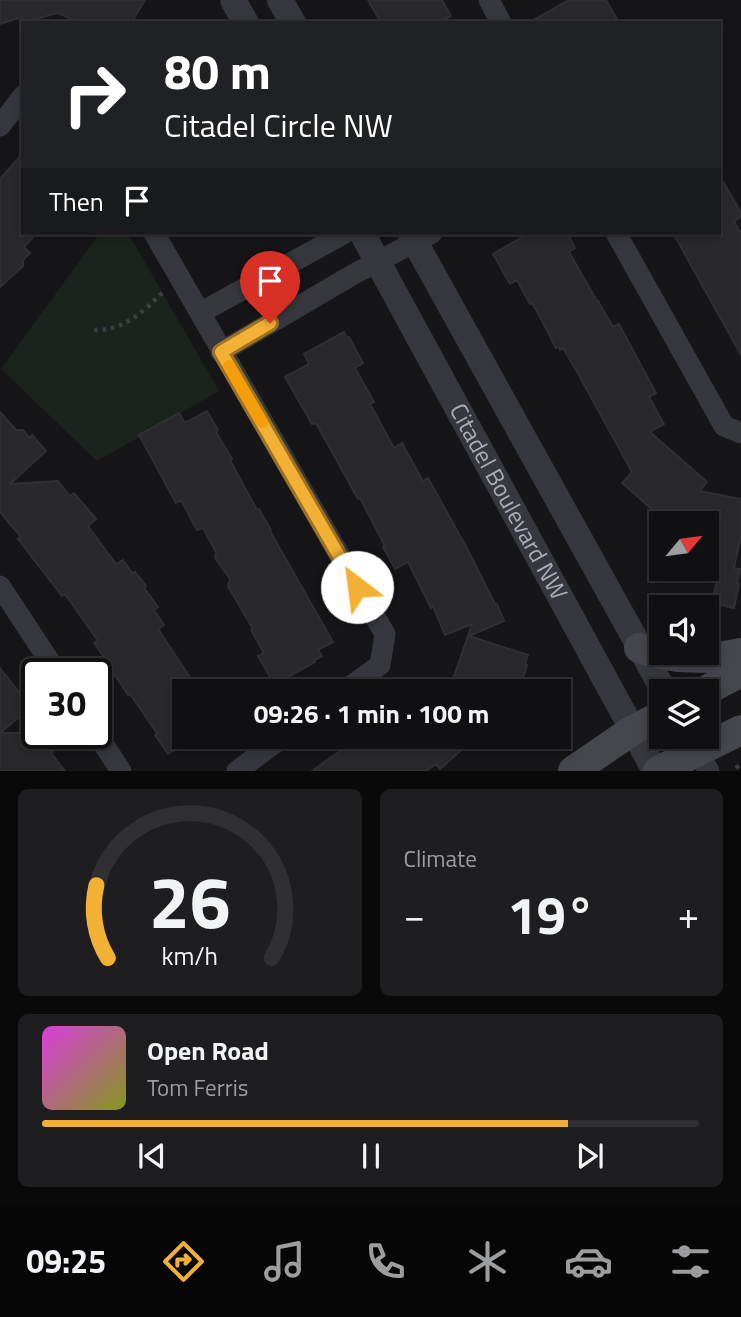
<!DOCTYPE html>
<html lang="en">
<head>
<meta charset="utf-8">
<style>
	body { margin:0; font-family:"Titillium Web",sans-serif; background:#1e1e20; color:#f1f3f6; height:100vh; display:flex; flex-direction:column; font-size:26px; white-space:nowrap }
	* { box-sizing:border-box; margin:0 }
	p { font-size:23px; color:#9c9d9f }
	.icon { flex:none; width:38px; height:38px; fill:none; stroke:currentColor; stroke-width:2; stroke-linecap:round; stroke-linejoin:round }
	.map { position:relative; height:771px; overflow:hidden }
	.drawer { display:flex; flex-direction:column; gap:18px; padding:18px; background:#09090a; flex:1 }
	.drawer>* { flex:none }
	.guide { position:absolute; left:21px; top:21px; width:700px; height:214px; border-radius:0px; box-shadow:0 4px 10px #0003,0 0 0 2px #303032; background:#202124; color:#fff; overflow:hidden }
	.needle { width:46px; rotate:61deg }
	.controls { position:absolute; left:649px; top:511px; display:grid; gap:14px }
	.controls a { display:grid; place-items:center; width:70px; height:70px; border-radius:0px; background:#101012; box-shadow:0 4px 10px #0003,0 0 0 2px #303032; font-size:35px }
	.speed { position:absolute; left:21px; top:658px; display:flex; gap:14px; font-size:35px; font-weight:700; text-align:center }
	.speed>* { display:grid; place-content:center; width:91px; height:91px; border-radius:50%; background:#101012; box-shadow:0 4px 10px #0003,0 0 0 2px #303032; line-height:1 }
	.speed .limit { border:4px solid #111; border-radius:10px; background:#fff; color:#111 }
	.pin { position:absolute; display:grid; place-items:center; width:60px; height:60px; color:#fff; margin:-72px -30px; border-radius:50% 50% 50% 0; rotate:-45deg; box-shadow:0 0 7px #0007 }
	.pin .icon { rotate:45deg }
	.me { position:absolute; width:77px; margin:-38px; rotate:330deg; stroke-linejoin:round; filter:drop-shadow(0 0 5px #0008) }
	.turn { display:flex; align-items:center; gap:24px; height:147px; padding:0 28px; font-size:32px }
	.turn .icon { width:91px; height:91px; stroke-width:2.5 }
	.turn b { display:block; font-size:49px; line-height:60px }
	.then { display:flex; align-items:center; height:66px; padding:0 28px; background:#0003; gap:14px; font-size:26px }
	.big { font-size:52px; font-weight:700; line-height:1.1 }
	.drawer .card { flex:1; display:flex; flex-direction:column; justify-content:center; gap:10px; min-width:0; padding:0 24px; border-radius:10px; background:#1e1e20 }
	.drawer .dial { align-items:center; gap:0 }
	.dial svg { height:182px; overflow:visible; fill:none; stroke:#303032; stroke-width:7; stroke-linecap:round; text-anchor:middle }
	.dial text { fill:#f1f3f6; stroke:none }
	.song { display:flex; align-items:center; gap:21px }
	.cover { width:84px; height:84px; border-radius:10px; background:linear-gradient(135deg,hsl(300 70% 55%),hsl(70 70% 35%)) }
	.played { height:7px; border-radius:4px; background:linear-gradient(90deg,#f2b134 80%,#303032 80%) }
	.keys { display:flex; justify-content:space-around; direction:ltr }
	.heat { display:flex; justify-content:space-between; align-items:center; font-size:38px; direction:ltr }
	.drawer .tiles { flex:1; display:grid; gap:18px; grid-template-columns:1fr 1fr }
	.card:last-child { grid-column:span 2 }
	.trip { position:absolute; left:172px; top:679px; width:399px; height:70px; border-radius:0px; background:#101012; box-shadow:0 4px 10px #0003,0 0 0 2px #303032; font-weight:700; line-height:70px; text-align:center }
	.tabs { display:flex; height:112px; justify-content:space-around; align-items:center; background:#060607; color:#9c9d9f }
	.tabs .icon { width:49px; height:49px }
	.tabs .current { color:#f2b134 }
	.tabs b { font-size:32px; color:#f1f3f6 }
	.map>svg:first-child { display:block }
	.green { fill:#1c231d }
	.building { fill:#29292c; stroke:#303034; stroke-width:2 }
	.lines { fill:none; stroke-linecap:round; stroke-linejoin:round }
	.path { stroke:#3d3f44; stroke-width:4.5; stroke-dasharray:3.5 5; stroke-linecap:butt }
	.minor { stroke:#37383d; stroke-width:21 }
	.tertiary { stroke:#37383d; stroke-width:26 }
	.secondary { stroke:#45474d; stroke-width:30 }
	.route-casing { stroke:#9d7322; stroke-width:18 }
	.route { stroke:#f2b134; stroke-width:12 }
	.slow { stroke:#f59e0b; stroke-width:12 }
	.labels { text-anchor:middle; stroke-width:7; stroke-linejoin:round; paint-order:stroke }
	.street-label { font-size:24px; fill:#a8adb8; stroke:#111113 }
</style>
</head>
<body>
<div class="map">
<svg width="741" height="771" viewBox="0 0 741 771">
	<rect width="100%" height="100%" fill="#161618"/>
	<!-- green -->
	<path class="green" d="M 100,233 L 128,233 L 219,391 L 97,461 L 1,369 Z"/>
	<!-- building -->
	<path class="building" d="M 0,0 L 145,0 L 131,23 L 81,23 L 58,13 L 23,22 L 22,17 L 0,24 Z
		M 368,0 L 442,0 L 451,16 L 438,23 L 381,23 Z
		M 569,0 L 606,0 L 619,23 L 528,23 Z
		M 23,153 L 23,233 L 37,233 L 24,247 L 30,253 L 23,260 L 23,266 L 0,287 L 0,179 Z
		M 719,174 L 741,213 L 741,217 L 734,221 L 741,234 L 741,355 L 673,233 L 719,233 Z
		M 529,233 L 567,233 L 575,248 L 569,252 L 597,301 L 598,301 L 613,327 L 619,324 L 656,393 L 649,397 L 664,424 L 650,432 L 707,482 L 700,491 L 741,499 L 741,535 L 734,568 L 740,569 L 737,584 L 739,584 L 734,608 L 712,603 L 717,579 L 707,560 L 707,523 L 649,523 L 656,513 L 622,483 L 632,472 L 576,370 L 563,348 L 560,350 L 559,347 L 556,348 L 539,315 L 532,303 L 530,304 L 517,280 L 510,284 L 493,254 Z
		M 344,332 L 347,338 L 349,337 L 363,363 L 355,368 L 374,402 L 370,404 L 394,448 L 402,443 L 423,481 L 428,478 L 469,552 L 495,604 L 497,604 L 504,621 L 469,636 L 528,655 L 525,664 L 527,665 L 519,691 L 449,691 L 472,624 L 445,635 L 433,606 L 431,608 L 408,562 L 395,569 L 383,547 L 385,546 L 360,498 L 358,499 L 316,423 L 312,424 L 285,377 L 309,364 L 304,354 Z
		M 207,411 L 218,430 L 216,432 L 232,459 L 230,460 L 257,510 L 259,509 L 271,530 L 270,531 L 333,642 L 318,650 L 322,656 L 314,660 L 315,662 L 277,683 L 275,681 L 273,682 L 258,656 L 264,653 L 251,630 L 253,629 L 228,586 L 230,579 L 215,558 L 216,552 L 203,528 L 197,530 L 181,500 L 176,503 L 139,435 L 179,413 L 185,423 Z
		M 0,412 L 16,430 L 23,430 L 29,438 L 32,435 L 46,451 L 10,484 L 58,481 L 70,496 L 74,493 L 96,519 L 88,526 L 116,564 L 123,560 L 132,573 L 135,572 L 146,586 L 144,588 L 158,607 L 154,610 L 164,625 L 158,629 L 199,691 L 184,691 L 184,744 L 168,754 L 155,735 L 157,733 L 130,694 L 128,695 L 110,668 L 111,667 L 94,643 L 98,641 L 65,594 L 62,596 L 18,539 L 21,537 L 0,512 Z
		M 0,668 L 31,707 L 0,733 Z
		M 0,733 L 43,733 L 56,749 L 51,753 L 65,771 L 0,771 Z
		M 360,737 L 456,737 L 465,747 L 440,769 L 436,764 L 426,771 L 312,771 Z"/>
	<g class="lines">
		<!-- path -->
		<path class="path" d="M 94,330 C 124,331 144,311 164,291
			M 736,768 L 741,764"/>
		<!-- minor -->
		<path class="minor" d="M 489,0 L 501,23
			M 0,126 L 23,96
			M 154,233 L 385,634 L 380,665 L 344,691
			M 616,233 L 724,426 L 741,433
			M 200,313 L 345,233
			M 221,352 L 354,274 L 432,233
			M 0,586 L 58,674
			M 96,733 L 121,771
			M 698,752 L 709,771
			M 237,771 L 283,737"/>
		<!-- tertiary -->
		<g class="tertiary">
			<path d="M 233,0 L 246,23"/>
			<path d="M 280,0 L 293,23"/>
			<path id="s1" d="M 362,233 L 655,771"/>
			<path d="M 410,233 L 664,691"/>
		</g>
		<!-- secondary -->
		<path class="secondary" d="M 639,648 C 670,660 709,660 741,653
			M 705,691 L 741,672
			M 573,771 L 633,730 L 662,715
			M 658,771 L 741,730"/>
	</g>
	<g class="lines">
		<!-- route casing -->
		<g class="route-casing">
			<path id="route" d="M 270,323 L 221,352 L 357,587"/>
		</g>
		<!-- route -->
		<use href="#route" class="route"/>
		<!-- slow -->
		<path class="slow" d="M 229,366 L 262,422"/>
	</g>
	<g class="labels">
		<!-- street labels -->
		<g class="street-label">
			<text dy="8" stroke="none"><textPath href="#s1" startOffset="306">Citadel Boulevard NW</textPath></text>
		</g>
	</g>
</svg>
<div class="controls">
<a><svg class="needle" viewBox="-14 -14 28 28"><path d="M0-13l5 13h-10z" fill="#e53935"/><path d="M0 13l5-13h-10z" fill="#9c9d9f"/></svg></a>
<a><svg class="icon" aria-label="sound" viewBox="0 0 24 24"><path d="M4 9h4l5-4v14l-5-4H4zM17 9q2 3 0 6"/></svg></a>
<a><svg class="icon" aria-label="layers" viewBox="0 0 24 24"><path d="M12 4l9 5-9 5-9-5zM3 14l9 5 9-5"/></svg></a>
</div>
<div class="speed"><div class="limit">30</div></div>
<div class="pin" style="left:270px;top:323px;background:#d93025"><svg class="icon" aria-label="arrive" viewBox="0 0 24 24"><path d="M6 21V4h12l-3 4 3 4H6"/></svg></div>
<svg class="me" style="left:357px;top:587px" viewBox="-20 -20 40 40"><circle r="19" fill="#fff"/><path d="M0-13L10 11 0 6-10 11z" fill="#f2b134"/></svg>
<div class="trip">09:26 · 1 min · 100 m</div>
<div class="guide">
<div class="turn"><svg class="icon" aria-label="right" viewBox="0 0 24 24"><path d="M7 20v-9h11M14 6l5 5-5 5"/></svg><div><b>80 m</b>Citadel Circle NW</div></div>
<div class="then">Then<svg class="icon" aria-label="arrive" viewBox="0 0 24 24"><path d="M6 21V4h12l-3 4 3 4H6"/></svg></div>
</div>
</div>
<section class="drawer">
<div class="tiles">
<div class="card dial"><svg viewBox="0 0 100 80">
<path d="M14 69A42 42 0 1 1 86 69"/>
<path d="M14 69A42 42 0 0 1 9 37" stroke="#f2b134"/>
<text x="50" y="56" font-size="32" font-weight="700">26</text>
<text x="50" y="72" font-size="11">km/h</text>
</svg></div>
<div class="card"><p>Climate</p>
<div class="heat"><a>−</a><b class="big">19°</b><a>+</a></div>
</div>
<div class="card">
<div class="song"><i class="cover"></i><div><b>Open Road</b><p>Tom Ferris</p></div></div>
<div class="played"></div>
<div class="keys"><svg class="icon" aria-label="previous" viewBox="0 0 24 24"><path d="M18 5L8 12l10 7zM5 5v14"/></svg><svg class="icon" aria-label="pause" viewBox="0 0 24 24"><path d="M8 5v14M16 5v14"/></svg><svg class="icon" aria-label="next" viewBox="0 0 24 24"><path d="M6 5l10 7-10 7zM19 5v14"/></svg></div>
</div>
</div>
</section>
<nav class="tabs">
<b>09:25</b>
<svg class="icon current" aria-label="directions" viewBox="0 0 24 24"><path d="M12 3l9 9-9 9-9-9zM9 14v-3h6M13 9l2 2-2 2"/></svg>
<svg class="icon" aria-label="music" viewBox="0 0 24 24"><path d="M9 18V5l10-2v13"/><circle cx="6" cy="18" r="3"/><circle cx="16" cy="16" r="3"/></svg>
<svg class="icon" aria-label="phone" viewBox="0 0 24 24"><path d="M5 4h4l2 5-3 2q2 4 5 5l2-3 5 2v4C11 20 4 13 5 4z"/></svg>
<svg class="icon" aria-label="climate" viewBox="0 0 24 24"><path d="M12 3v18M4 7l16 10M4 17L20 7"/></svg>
<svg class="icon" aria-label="car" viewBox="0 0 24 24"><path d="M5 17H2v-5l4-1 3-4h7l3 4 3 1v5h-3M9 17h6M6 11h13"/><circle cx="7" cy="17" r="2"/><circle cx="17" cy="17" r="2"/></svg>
<svg class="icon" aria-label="filters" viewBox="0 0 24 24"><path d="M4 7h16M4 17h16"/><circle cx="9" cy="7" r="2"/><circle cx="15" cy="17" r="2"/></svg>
</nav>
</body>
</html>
